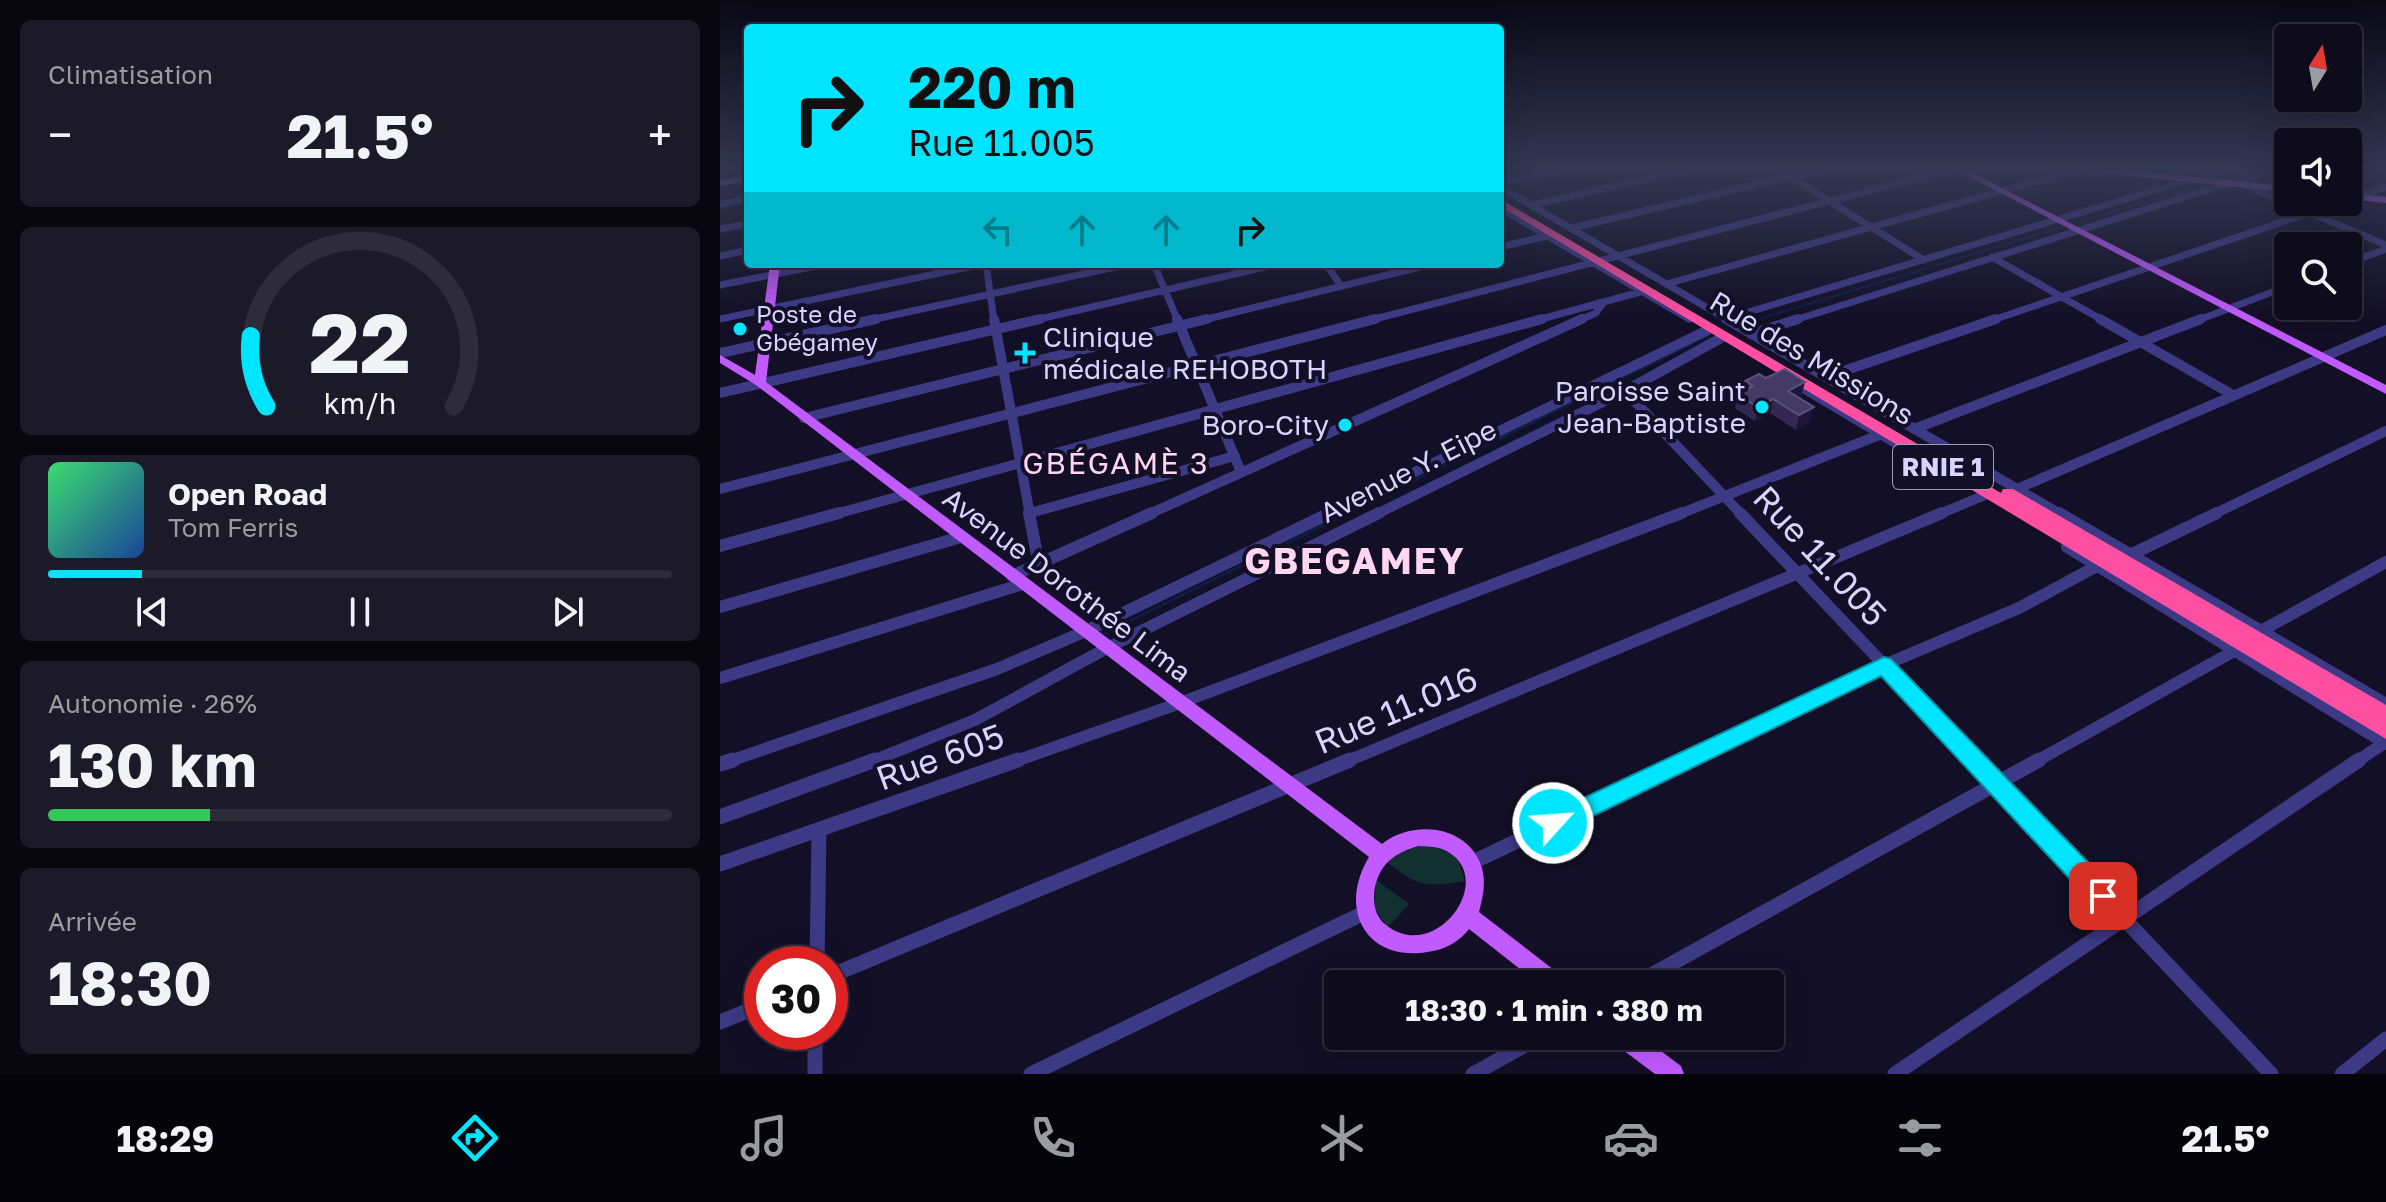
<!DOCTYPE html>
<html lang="fr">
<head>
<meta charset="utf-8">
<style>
	body { margin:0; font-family:"Golos Text",sans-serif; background:#1c1929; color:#f1f3f6; height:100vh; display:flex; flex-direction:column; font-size:30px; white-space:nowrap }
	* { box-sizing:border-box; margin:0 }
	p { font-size:26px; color:#9b9ba3 }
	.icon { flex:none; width:44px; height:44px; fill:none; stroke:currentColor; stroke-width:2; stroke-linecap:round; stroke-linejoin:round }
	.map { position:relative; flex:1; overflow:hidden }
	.details { display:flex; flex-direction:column; gap:20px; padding:20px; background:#08060f; width:720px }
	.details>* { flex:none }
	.banner { position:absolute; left:24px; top:24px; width:760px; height:244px; border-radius:8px; box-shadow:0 8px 32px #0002,0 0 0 2px #2e2b3b; background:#00e5ff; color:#111; overflow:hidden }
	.needle { width:52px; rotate:11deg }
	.controls { position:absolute; left:1554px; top:24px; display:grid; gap:16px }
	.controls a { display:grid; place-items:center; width:88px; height:88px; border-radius:8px; background:#0e0b1c; box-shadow:0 8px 32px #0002,0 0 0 2px #2e2b3b; font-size:40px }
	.speed { position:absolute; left:24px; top:946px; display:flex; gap:16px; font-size:40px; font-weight:700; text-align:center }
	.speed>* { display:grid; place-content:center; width:104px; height:104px; border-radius:50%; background:#0e0b1c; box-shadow:0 8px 32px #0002,0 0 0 2px #2e2b3b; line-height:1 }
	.speed .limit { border:12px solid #d22; background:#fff; color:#111 }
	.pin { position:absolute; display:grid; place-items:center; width:68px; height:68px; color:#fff; margin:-34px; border-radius:16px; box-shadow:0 4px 12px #0006 }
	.me { position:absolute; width:88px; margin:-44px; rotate:64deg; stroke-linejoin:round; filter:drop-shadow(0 0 6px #0008) }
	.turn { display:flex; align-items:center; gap:28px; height:168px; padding:0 32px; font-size:36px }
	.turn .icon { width:104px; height:104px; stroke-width:2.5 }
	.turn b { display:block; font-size:56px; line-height:68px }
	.lanes { display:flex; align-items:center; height:76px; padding:0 32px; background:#0003; justify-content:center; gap:40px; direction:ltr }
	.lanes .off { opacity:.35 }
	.big { font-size:60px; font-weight:700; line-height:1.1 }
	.details .tile { flex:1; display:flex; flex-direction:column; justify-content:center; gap:12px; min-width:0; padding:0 28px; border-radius:12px; background:#1c1929 }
	.details .dial { align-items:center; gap:0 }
	.dial svg { height:208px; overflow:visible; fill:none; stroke:#2e2b3b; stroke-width:7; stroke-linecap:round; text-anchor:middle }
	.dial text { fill:#f1f3f6; stroke:none }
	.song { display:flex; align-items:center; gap:24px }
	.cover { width:96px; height:96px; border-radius:12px; background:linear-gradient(135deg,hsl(140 70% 55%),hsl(220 70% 35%)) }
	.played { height:8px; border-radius:4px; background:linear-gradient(90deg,#00e5ff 15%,#2e2b3b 15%) }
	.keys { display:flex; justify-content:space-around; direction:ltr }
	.heat { display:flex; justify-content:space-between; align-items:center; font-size:44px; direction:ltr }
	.charge { height:12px; border-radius:6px; background:linear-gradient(90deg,#34c759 26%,#2e2b3b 0) }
	.trip { position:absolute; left:604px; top:970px; width:460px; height:80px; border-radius:8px; background:#0e0b1c; box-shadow:0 8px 32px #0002,0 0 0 2px #2e2b3b; font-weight:700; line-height:80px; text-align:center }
	.tabs { display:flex; height:128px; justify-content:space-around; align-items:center; background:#06040b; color:#9b9ba3 }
	.tabs .icon { width:56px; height:56px }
	.tabs .selected { color:#00e5ff }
	.tabs b { font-size:36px; color:#f1f3f6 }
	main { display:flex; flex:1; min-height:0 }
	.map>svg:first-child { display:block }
	.green { fill:#12302f }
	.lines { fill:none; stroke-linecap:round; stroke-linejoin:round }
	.stream-far1 { stroke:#0a1f44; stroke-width:2 }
	.stream { stroke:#0a1f44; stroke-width:3 }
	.minor-far3 { stroke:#3d3a85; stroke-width:7 }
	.minor-far2 { stroke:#3d3a85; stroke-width:10 }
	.minor-far1 { stroke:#3d3a85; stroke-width:12 }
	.minor { stroke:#3d3a85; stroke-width:15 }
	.major { fill:#c25bff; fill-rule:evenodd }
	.highway { fill:#ff4fa3; fill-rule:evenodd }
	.wall { fill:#312854 }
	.shaded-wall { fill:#1d163a }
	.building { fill:#433a66; stroke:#5a527e; stroke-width:2 }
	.route { fill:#00e5ff; stroke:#0095a6; stroke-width:2 }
	.poi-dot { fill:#00e5ff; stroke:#130f26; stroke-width:3 }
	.labels { text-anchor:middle; stroke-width:8; stroke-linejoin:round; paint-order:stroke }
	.far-poi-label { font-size:24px; fill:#d9d4ff; stroke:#130f26; text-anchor:start }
	.shield { fill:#130f26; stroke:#9e99be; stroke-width:2 }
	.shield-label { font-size:26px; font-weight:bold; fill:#d9d4ff }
	.poi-label { font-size:28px; fill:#d9d4ff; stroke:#130f26; text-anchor:end }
	.street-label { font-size:28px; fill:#d9d4ff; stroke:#130f26 }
	.neighbourhood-label { font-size:30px; letter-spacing:2px; fill:#ffd6f0; stroke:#130f26 }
	.near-street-label { font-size:34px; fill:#d9d4ff; stroke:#130f26 }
	.district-label { font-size:36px; font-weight:bold; letter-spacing:2px; fill:#ffd6f0; stroke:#130f26 }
</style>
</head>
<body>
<main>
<section class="details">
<div class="tile"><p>Climatisation</p>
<div class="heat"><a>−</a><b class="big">21.5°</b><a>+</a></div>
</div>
<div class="tile dial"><svg viewBox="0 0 100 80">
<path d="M14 69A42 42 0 1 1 86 69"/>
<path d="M14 69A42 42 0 0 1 8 42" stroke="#00e5ff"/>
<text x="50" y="56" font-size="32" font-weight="700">22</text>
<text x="50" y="72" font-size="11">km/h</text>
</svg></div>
<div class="tile">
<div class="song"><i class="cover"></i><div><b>Open Road</b><p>Tom Ferris</p></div></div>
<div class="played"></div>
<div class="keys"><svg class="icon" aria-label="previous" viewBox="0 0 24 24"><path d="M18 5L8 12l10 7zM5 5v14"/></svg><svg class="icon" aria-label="pause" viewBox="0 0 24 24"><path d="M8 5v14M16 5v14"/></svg><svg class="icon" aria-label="next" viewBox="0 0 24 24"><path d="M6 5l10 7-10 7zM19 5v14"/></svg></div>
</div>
<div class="tile"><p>Autonomie · 26%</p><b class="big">130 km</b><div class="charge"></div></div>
<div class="tile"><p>Arrivée</p><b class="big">18:30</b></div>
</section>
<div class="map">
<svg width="1666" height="1074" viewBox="0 0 1666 1074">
	<rect width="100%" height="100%" fill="#130f26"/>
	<!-- green -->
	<path class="green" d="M 715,844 L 737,857 L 745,881 C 706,887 698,887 667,862 L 689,846 Z
		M 656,880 L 689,904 L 667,928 L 654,906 Z"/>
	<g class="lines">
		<!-- stream-far1 -->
		<path class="stream-far1" d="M 1496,180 L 1538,168
			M 1032,321 L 1488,183"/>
		<!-- stream -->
		<path class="stream" d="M 1023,324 L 1039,319
			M 381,635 L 987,336"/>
		<!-- minor-far3 -->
		<path class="minor-far3" d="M 1056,168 L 1204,260
			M 1485,176 L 1512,168
			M 1520,181 L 1559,168
			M 780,183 L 849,168
			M 1525,185 L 1666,245
			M 780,187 L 1010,321
			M 1628,199 L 1666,187
			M 0,204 L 28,199
			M 812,205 L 975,168
			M 780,208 L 969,319
			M 852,228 L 1106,168
			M 0,229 L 28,224
			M 780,247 L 827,236
			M 0,256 L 28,250
			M 1272,257 L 1384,321
			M 1628,263 L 1666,249
			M 266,264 L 274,321
			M 434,264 L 458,321
			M 606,264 L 621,286
			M 946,284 L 1365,168
			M 0,285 L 107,264
			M 0,319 L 263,264
			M 1005,319 L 1473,179
			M 146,321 L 409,264
			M 311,321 L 558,264
			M 479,321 L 712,264
			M 647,321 L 1237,168
			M 814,321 L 920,292
			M 858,321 L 876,313 L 883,303
			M 1072,321 L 1509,183
			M 1270,321 L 1621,202
			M 1476,321 L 1568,286"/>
		<!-- minor-far2 -->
		<path class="minor-far2" d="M 274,319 L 310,515
			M 457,319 L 521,472
			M 1006,319 L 1342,515
			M 1380,319 L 1513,395
			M 1031,334 L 1078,319
			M 0,353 L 156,319
			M 1106,377 L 1276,319
			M 1080,386 L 1189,451
			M 905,391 L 1022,515
			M 0,393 L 320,319
			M 84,418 L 487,319
			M 1194,429 L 1481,319
			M 0,489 L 655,319
			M 1297,489 L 1666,330
			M 310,513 L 515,456
			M 112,515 L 822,319
			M 427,515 L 862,319
			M 606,515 L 988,330
			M 655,515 L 905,391 L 1001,338
			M 957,515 L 1159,435
			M 1217,515 L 1265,495
			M 1492,515 L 1666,431"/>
		<!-- minor-far1 -->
		<path class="minor-far1" d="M 309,513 L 319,565
			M 1020,513 L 1256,762
			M 1339,513 L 1666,704
			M 0,546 L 119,513
			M 1347,547 L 1666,744
			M 1410,555 L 1497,513
			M 292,576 L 432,513
			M 0,607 L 241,537
			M 1539,632 L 1666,562
			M 0,678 L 303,584
			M 7,762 L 277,669 L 366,631 L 610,513
			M 150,762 L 255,720 L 387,648 L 659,513
			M 293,762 L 460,703 L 962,513
			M 625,762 L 1222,513
			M 962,762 L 1164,665 L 1299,608 L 1377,566
			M 1315,762 L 1514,651
			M 1636,762 L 1664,743"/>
		<!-- minor -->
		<path class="minor" d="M 1254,760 L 1551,1074
			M 0,764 L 13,760
			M 0,817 L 155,760
			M 751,863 L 967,760
			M 0,864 L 298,760
			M 97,964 L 99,832
			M 110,976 L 630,760
			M 915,984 L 1319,760
			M 0,1022 L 42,1005
			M 95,1032 L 95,1074
			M 311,1074 L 646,912
			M 753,1074 L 822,1036
			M 1175,1074 L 1639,760
			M 1622,1074 L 1666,1039"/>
		<!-- major -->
		<path class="major" d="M 1233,168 L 1243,168 L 1666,385 L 1666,394 Z
			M 1357,168 L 1382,168 L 1568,186 L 1568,192 L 1361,171 Z
			M 28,175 L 28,181 L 0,186 L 0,180 Z
			M 1628,193 L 1666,197 L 1666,203 L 1628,199 Z
			M 50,264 L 60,264 L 46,382 L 662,844 C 693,819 749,825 762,868 C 766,883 763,897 759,912 L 843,977 L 846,984 L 819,984 L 749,929 C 741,940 726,949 713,951 C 649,965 616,912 649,857 L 36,385 L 0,363 L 0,355 L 35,375 ZM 698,846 C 706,847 715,846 722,849 C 781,873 718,966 666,925 C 648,911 652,880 666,864 C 675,854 686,850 698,846 Z
			M 892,1036 L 921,1036 L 961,1066 L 964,1074 L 935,1074 L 895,1044 Z"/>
		<!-- highway -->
		<path class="highway" d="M 780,199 L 1281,493 L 1283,489 L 1293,489 L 1666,705 L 1666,739 L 780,206 Z"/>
	</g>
	<!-- wall -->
	<path class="wall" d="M 1046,378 L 1085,382 L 1081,396 L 1079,398 L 1090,422 L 1076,430 L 1050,413 L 1035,421 L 1015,408 L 1017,394 L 1023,391 L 1025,381 Z"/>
	<!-- shaded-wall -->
	<path class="shaded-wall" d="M 1085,382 L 1081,396 L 1065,405 L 1068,391 Z
		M 1053,399 L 1050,413 L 1035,421 L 1038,407 Z
		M 1094,407 L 1090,422 L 1076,430 L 1079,415 Z"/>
	<!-- building -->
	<path class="building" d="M 1065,369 L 1085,382 L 1068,391 L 1094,407 L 1079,415 L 1053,399 L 1038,407 L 1017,394 L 1033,386 L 1025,381 L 1039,374 L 1046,378 Z"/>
	<!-- sky -->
	<linearGradient id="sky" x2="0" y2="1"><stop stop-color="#0a0815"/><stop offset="0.53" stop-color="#333752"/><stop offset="1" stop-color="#333752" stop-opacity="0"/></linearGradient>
	<rect width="1666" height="318" fill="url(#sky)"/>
	<!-- route -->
	<path class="route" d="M 1164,657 L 1171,659 L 1392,887 L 1395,896 L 1392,905 L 1383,909 L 1374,905 L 1161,676 L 842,831 L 833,834 L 825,831 L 822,823 L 825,816 Z"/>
	<!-- markers -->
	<g class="poi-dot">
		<circle cx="20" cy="329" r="8"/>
		<path d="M301 341h8v8h8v8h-8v8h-8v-8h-8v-8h8z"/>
		<circle cx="1042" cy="407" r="8"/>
		<circle cx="625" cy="425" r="8"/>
	</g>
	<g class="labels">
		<!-- far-poi labels -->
		<g class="far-poi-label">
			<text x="36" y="323">Poste de<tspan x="36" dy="28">Gbégamey</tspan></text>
		</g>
		<!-- shield labels -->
		<rect class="shield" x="1173" y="445" width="100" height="44" rx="6"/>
		<g class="shield-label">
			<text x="1223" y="476">RNIE 1</text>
		</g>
		<!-- poi labels -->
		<g class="poi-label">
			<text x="323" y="347" text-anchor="start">Clinique<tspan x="323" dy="32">médicale REHOBOTH</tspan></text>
			<text x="1026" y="401">Paroisse Saint<tspan x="1026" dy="32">Jean-Baptiste</tspan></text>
			<text x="609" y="435">Boro-City</text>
		</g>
		<!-- street labels -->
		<g class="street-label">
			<text transform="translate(1092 358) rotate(31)" y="10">Rue des Missions</text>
			<text transform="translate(688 471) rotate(-27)" y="10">Avenue Y. Eipe</text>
			<text transform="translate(347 585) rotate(37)" y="10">Avenue Dorothée Lima</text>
		</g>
		<!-- neighbourhood labels -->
		<g class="neighbourhood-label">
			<text x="396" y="474">GBÉGAMÈ 3</text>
		</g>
		<!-- near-street labels -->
		<g class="near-street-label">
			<text transform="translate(1100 556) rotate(47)" y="12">Rue 11.005</text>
			<text transform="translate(676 710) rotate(-23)" y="12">Rue 11.016</text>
			<text transform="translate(220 757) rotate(-20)" y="12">Rue 605</text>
		</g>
		<!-- district labels -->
		<g class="district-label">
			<text x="635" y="574">GBEGAMEY</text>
		</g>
	</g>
</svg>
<div class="controls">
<a><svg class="needle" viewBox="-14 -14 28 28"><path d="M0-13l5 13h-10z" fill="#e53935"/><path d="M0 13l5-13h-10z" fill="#9b9ba3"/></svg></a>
<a><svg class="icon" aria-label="sound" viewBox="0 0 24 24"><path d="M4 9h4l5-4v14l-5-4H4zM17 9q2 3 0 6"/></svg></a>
<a><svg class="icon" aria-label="search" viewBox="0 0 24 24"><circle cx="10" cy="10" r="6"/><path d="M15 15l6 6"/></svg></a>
</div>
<div class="speed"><div class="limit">30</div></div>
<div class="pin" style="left:1383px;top:896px;background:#d93025"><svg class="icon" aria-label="arrive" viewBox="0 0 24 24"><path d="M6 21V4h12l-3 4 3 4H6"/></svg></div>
<svg class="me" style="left:833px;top:823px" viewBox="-20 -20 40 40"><circle r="17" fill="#00e5ff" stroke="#fff" stroke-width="3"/><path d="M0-11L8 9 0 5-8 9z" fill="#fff"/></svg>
<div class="trip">18:30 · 1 min · 380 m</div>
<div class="banner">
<div class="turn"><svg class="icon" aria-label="right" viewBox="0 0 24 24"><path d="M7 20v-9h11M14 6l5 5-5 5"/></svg><div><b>220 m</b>Rue 11.005</div></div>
<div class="lanes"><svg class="icon off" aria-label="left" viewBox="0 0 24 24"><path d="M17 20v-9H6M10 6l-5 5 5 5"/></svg><svg class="icon off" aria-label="ahead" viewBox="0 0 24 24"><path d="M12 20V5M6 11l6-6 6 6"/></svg><svg class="icon off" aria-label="ahead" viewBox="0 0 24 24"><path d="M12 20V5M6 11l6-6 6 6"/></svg><svg class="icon" aria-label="right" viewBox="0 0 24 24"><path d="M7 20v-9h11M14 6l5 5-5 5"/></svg></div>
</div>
</div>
</main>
<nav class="tabs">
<b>18:29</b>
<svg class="icon selected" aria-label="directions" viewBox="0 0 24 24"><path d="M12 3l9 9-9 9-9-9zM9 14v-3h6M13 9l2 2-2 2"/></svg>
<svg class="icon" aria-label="music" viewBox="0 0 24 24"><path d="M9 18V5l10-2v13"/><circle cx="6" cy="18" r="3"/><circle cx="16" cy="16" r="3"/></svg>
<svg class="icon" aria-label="phone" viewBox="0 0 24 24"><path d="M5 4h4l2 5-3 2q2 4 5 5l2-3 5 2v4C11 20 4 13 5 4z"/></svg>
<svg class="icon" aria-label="climate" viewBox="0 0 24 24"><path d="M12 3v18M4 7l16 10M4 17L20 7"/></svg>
<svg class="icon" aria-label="car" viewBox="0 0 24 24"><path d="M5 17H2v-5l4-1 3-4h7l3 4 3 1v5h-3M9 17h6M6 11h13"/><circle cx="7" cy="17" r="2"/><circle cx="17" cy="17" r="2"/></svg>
<svg class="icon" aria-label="filters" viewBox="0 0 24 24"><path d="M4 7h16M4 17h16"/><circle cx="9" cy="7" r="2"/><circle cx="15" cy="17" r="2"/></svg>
<b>21.5°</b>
</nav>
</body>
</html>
